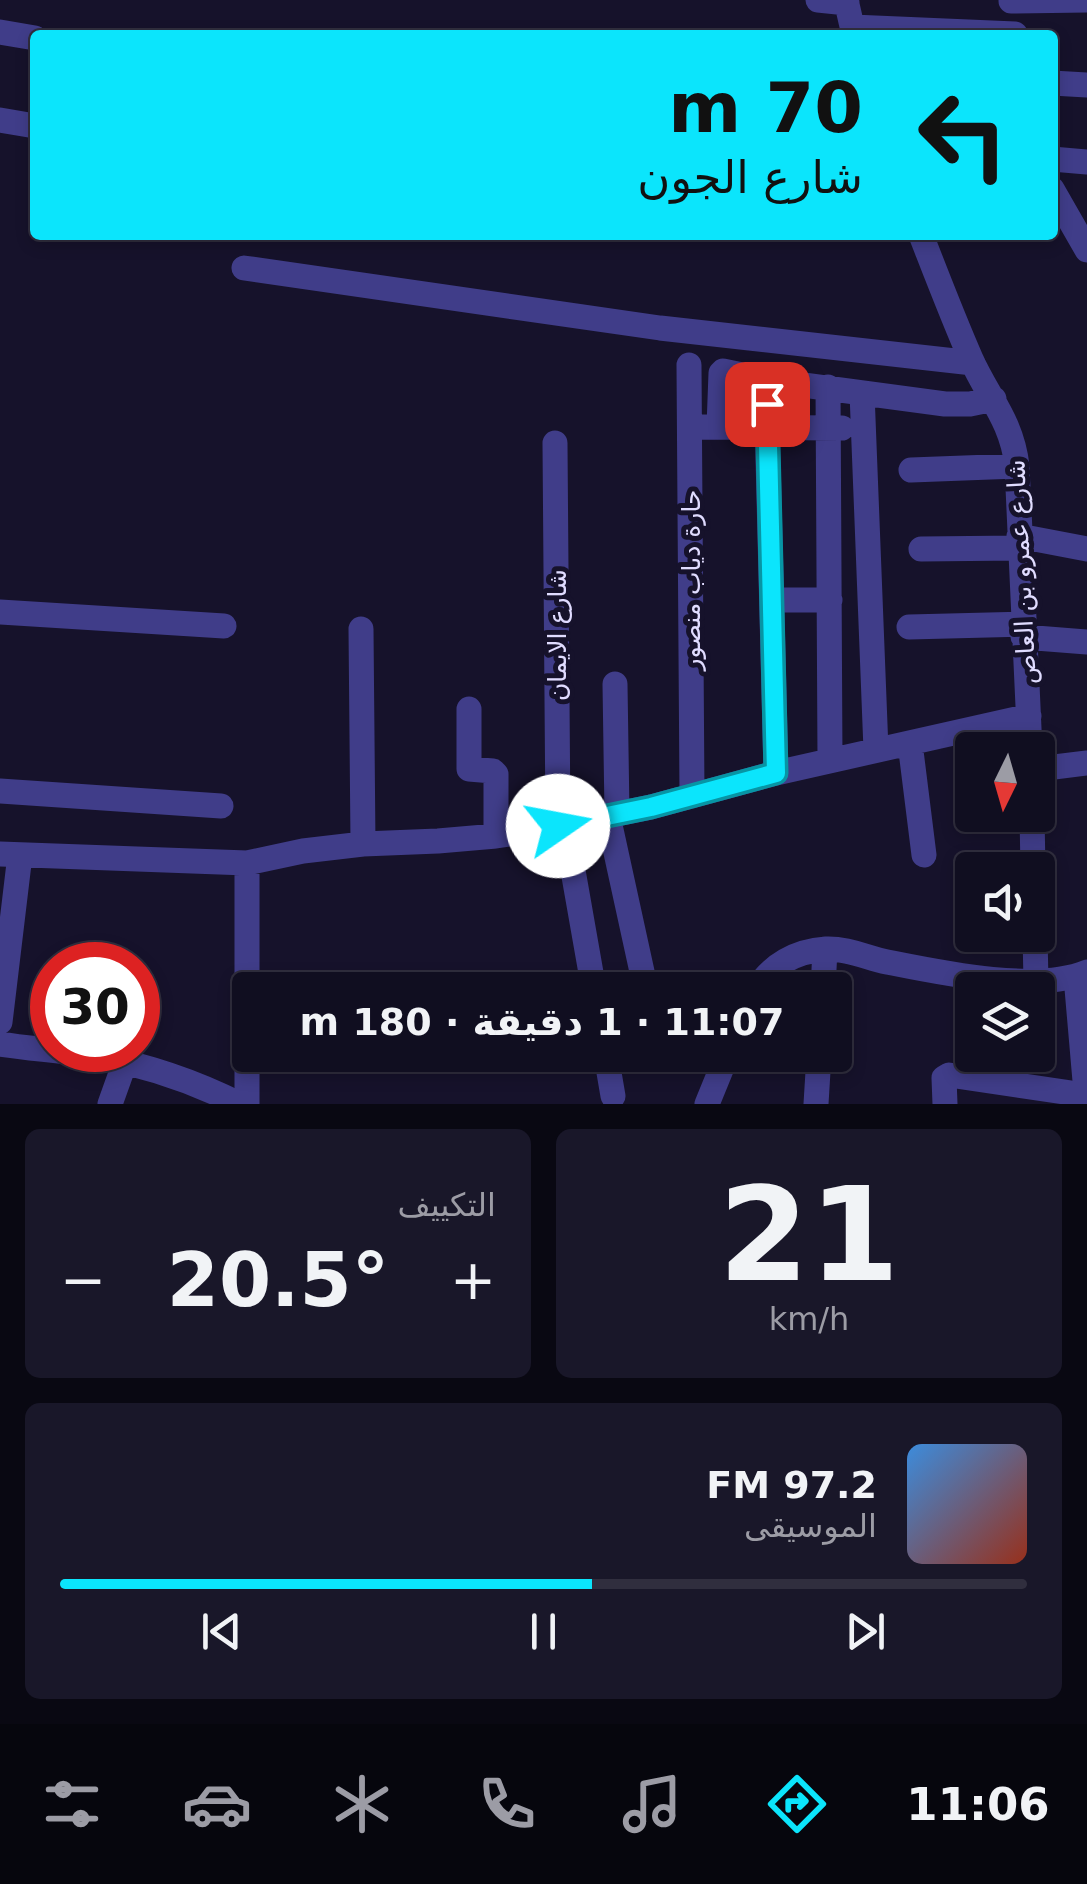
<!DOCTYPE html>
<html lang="ar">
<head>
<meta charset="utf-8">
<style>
	body { margin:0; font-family:"DejaVu Sans","Noto Naskh Arabic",sans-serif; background:#191729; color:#f1f3f6; direction:rtl; height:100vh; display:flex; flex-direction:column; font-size:38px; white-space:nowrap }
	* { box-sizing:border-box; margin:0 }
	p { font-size:32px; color:#9c9ca5 }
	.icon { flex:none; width:55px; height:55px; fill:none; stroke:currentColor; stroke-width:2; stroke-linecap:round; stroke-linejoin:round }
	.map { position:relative; height:1104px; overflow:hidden; direction:ltr }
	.details { display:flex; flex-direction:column; gap:25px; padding:25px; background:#090812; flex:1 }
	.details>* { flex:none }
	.top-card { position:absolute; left:30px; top:30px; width:1028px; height:210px; border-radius:10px; box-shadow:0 5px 15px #0003,0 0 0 2px #302e3e; direction:rtl; background:#0be5fc; color:#111; overflow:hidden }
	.needle { width:65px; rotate:185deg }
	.buttons { position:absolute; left:955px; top:732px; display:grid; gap:20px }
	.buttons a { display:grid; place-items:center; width:100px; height:100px; border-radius:10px; background:#100e20; box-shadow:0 5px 15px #0003,0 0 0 2px #302e3e; font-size:50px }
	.speed { position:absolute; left:30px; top:942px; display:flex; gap:20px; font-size:50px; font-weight:700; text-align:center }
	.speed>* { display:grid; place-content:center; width:130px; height:130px; border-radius:50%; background:#100e20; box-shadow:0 5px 15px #0003,0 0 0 2px #302e3e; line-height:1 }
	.speed .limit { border:15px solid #d22; background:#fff; color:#111 }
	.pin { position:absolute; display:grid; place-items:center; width:85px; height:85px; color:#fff; margin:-42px; border-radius:20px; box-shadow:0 5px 15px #0006 }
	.me { position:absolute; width:110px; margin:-55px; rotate:78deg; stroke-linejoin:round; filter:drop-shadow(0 0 8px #0008) }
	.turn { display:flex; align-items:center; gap:35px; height:210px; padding:0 30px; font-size:45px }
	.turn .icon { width:130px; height:130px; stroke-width:2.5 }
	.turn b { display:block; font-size:70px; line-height:85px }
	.big { font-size:75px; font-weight:800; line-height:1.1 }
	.details .card { flex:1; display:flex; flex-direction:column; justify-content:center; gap:15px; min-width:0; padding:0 35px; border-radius:15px; background:#191729 }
	.details .dial { align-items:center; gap:0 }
	.dial b { font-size:130px; line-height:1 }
	.song { display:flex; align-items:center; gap:30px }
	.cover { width:120px; height:120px; border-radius:15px; background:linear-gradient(135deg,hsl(210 70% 55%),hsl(10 70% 35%)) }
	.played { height:10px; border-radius:5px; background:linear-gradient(90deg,#0be5fc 55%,#302e3e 55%) }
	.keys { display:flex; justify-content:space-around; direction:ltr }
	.heat { display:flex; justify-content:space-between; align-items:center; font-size:55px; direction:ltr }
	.details .tiles { flex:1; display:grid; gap:25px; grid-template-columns:1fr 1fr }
	.card:last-child { grid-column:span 2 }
	.trip { position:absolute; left:232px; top:972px; width:620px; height:100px; border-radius:10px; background:#100e20; box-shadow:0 5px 15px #0003,0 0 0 2px #302e3e; font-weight:800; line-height:100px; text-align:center; direction:rtl }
	.menu { display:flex; height:160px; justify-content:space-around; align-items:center; background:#06060d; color:#9c9ca5 }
	.menu .icon { width:70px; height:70px }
	.menu .on { color:#0be5fc }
	.menu b { font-size:45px; color:#f1f3f6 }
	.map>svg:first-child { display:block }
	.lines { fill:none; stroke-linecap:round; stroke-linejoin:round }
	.minor { stroke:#403d89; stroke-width:25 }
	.route-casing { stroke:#0795a4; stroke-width:25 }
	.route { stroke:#0be5fc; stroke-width:18 }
	.labels { text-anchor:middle; stroke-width:10; stroke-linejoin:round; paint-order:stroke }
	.street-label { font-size:25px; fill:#e0dcff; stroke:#16122b }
</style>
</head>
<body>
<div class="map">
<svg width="1087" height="1104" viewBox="0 0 1087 1104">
	<rect width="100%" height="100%" fill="#16122b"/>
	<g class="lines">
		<!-- minor -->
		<path class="minor" d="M 818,0 L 847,3
			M 846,0 L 854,35
			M 1011,1 L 1087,0
			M 852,27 L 1015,34
			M 0,32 L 35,38
			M 1052,83 L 1087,85
			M 0,120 L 35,126
			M 1052,159 L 1087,162
			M 1052,189 L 1087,250
			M 921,235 C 937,276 953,318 971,359 C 988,397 1012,421 1017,466 L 1030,750
			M 244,268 L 660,328 L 973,363
			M 689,365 L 692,796
			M 766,380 L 776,773
			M 828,387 L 830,760
			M 862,393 L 876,750
			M 702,427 L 842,428
			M 719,427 L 721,373 L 723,371 L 766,380 L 945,404 L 970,404 L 994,399
			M 555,443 L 558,826
			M 911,470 L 1017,466
			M 1019,536 L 1087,549
			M 921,549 L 1020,548
			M 772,600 L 830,600
			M 0,612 L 224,626
			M 909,627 L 1023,624
			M 361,629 L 363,844
			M 1023,637 L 1087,642
			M 615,684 L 617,814
			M 469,709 L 469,769 L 493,771 L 496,774 L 496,836
			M 910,743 L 924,855
			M 1038,769 L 1087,763
			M 0,791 L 221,806
			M 1032,815 L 1033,870
			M 608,816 L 646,990
			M 565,825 L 594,990
			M 0,854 L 247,863 L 303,851 L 363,844 L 438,841 L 496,836 L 558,826 L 651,807 L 776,773 L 1029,716
			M 247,863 L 247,1104
			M 1035,935 L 1036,982
			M 1076,977 L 1087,1104
			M 756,990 C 771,965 796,951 826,949 C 846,948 868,958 887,962 C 942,973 1035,993 1087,972
			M 823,990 L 825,949
			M 0,1022 L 20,855
			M 0,1044 C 33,1049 67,1051 100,1057 C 149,1066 195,1082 239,1104
			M 606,1055 L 613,1096
			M 110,1104 L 125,1062
			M 707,1104 L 727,1055
			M 816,1104 L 819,1055
			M 945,1104 L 944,1078 L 949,1075 L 1085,1095"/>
	</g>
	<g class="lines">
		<!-- route casing -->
		<g class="route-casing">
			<path id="route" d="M 558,826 L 651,807 L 776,773 L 767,404"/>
		</g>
		<!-- route -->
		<use href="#route" class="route"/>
	</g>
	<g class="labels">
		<!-- street labels -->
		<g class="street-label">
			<text transform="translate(1021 572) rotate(-93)" y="9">شارع عمرو بن العاص</text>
			<text transform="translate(691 580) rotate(-90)" y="9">حارة دياب منصور</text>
			<text transform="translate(557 635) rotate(-90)" y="9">شارع الايمان</text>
		</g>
	</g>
</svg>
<div class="buttons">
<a><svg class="needle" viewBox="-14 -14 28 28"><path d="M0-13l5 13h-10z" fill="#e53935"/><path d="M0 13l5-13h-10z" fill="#9c9ca5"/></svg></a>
<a><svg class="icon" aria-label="sound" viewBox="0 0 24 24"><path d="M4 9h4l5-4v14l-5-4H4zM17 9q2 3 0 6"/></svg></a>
<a><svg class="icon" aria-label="layers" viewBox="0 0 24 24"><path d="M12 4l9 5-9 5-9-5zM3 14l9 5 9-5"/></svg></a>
</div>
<div class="speed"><div class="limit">30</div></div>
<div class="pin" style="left:767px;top:404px;background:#d93025"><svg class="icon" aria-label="arrive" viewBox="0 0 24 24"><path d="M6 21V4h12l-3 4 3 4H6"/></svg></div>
<svg class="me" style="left:558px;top:826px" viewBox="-20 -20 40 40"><circle r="19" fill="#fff"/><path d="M0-13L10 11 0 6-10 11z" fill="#0be5fc"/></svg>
<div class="trip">11:07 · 1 دقيقة · 180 m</div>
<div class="top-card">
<div class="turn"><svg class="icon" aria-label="left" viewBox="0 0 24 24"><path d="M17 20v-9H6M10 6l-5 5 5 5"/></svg><div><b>70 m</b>شارع الجون</div></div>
</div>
</div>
<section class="details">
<div class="tiles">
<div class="card dial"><b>21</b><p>km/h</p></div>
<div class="card"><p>التكييف</p>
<div class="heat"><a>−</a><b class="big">20.5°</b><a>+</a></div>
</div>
<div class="card">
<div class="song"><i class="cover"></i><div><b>97.2 FM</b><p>الموسيقى</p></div></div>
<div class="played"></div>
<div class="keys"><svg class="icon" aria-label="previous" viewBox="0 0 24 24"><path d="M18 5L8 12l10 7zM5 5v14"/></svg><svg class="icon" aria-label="pause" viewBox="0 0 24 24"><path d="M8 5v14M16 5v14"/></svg><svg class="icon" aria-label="next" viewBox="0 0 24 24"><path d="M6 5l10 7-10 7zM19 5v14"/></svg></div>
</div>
</div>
</section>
<nav class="menu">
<b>11:06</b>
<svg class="icon on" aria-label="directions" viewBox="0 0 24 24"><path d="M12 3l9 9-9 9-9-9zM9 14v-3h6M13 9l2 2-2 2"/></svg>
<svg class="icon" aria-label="music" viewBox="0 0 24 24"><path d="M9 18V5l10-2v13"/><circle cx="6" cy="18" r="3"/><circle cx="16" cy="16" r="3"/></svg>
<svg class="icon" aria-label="phone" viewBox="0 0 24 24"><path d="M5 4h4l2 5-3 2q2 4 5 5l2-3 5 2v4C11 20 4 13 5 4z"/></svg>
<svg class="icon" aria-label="climate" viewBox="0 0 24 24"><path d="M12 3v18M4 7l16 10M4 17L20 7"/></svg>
<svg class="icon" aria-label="car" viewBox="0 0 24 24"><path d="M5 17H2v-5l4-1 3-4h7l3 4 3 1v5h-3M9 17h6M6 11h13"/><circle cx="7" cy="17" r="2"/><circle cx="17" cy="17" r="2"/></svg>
<svg class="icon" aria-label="filters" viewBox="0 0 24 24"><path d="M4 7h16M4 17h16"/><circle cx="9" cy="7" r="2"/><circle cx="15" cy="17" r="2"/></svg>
</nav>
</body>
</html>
